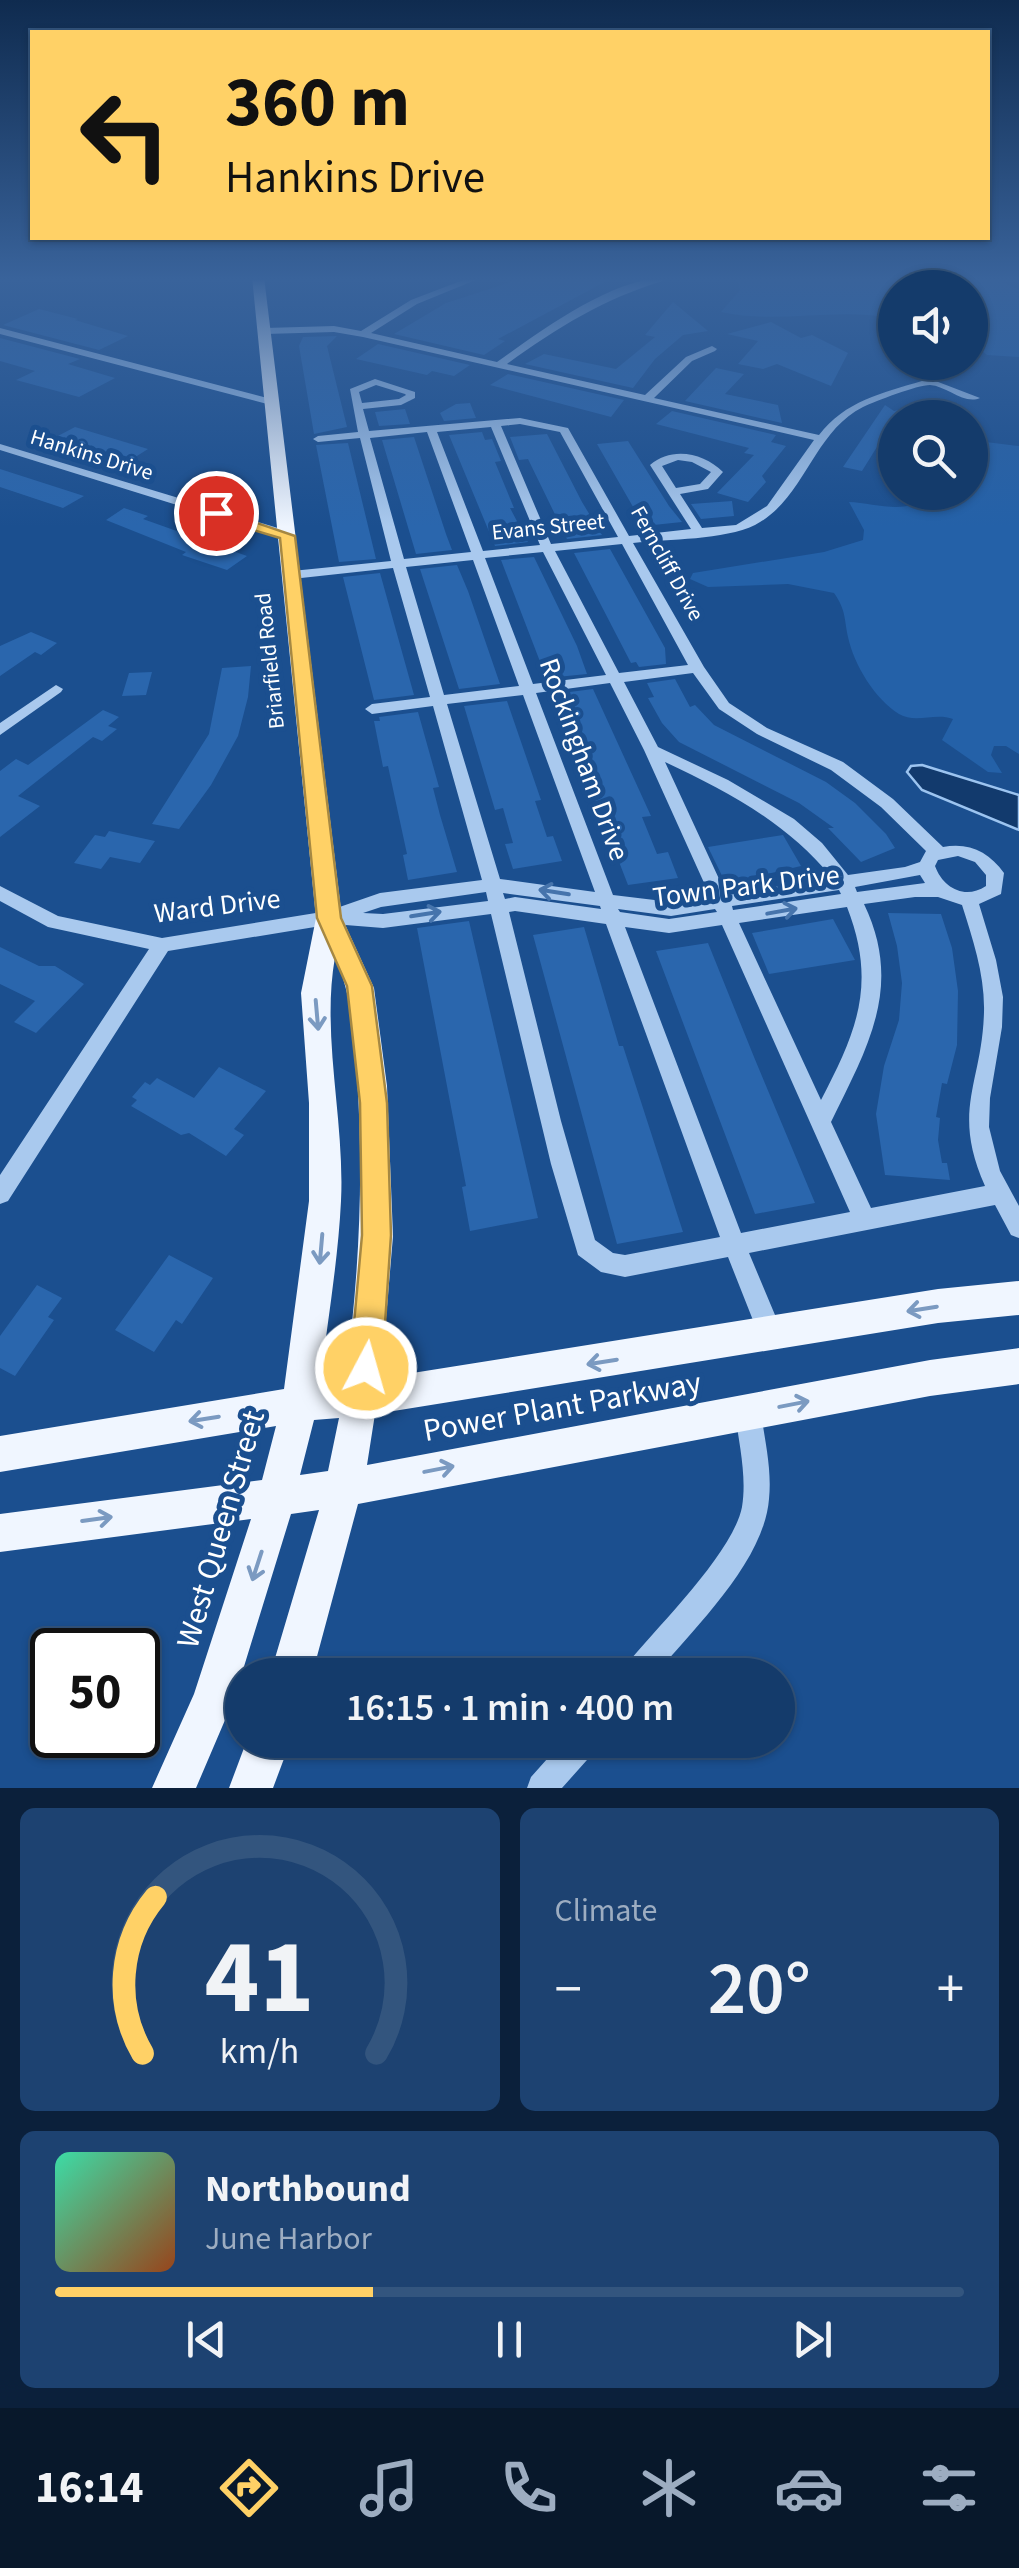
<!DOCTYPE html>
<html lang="en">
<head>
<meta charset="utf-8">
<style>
	body { margin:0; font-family:"Source Sans 3",sans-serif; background:#1d4271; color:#f1f3f6; height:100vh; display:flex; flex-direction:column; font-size:38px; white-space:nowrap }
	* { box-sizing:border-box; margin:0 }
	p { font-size:32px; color:#9dadc1 }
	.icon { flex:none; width:55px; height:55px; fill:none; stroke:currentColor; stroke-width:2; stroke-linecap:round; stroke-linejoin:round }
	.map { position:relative; height:1788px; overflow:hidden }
	.drawer { display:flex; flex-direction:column; gap:20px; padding:20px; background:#0b203b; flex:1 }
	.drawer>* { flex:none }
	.top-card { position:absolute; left:30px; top:30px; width:960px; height:210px; border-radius:0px; box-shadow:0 2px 8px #0004,0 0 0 2px #33557e; background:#ffd166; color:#111; overflow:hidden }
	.tools { position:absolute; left:878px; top:270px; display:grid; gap:20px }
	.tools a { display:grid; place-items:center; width:110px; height:110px; border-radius:50%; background:#143b6b; box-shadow:0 2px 8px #0004,0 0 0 2px #33557e; font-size:50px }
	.speed { position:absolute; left:30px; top:1628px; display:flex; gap:20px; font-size:50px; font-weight:700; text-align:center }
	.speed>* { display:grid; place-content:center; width:130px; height:130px; border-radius:50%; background:#143b6b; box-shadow:0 2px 8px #0004,0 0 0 2px #33557e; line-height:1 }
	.speed .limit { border:5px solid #111; border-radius:15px; background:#fff; color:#111 }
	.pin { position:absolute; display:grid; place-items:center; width:85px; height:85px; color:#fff; margin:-42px; border:5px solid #fff; border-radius:50%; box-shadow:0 2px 10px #0007 }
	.me { position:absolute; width:110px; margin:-55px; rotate:6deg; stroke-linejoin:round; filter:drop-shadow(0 0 8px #0008) }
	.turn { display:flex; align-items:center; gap:35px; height:210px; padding:0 30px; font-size:45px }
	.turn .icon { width:130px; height:130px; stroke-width:2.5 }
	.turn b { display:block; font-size:70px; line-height:85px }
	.big { font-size:75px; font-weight:600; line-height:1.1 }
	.drawer .card { flex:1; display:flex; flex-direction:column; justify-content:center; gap:15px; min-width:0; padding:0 35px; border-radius:15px; background:#1d4271 }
	.drawer .dial { align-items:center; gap:0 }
	.dial svg { height:260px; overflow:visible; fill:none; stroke:#33557e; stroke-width:7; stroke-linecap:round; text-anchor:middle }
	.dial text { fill:#f1f3f6; stroke:none }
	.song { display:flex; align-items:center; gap:30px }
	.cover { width:120px; height:120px; border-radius:15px; background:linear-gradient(135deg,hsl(160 70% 55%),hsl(20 70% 35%)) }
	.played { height:10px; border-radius:5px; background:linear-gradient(90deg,#ffd166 35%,#33557e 35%) }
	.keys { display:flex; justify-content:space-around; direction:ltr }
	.heat { display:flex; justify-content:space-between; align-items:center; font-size:55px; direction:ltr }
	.drawer .tiles { flex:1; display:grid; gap:20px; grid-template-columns:1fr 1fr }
	.card:last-child { grid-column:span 2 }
	.trip { position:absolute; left:225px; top:1658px; width:570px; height:100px; border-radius:50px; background:#143b6b; box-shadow:0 2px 8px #0004,0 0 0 2px #33557e; font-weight:600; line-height:100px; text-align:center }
	.dock { display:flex; height:160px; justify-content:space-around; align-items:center; background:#08182b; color:#9dadc1 }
	.dock .icon { width:70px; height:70px }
	.dock .on { color:#ffd166 }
	.dock b { font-size:45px; color:#f1f3f6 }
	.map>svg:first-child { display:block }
	.green { fill:#2461a8 }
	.water { fill:#123a6d; stroke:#9cc4f0; stroke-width:2.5 }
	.building { fill:#2a66ad }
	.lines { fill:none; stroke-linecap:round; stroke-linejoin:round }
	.minor { fill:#a9c9ee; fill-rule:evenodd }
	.major { fill:#f0f6ff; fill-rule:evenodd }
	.oneway { stroke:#4674ac }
	.oneway2 { stroke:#7b9ac1 }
	.route { fill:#ffd166; stroke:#a68842; stroke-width:2.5 }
	.labels { text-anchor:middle; stroke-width:10; stroke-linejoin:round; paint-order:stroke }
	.far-street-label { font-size:22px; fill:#fff; stroke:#1b4f8f }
	.street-label { font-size:28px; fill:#fff; stroke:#1b4f8f }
	.near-street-label { font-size:32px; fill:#fff; stroke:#1b4f8f }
</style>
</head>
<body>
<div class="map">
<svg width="1019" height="1788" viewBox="0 0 1019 1788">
	<rect width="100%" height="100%" fill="#1b4f8f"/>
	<!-- green -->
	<path class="green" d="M 737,277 L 991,277 L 1019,290 L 1019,357 L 987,355 L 970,341 L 970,288 L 895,288 L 895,319 C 838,306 778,325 721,312 L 740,290 Z
		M 970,440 L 1019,446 L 1019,754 L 1006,746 L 994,746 L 991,755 L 1002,773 L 988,772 L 942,740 L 953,719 C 935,712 916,724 899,714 C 875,699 854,665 848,637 C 844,618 846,610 834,593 L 788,584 L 708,587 L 690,579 L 693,573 L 824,552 L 863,540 L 864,530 L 849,502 C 875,503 912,517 928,493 L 970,492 Z"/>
	<!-- water -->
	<path class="water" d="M 922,765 L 1019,795 L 1019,830 L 922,790 L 907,772 L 911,766 Z"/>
	<!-- building -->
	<path class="building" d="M 526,277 L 614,277 L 498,339 L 505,341 L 484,355 L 394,334 L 446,303 Z
		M 673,302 L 708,331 L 683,335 L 655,359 L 633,388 L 525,364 L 544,354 L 616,369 L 655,337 L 645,335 Z
		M 39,309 L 78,319 L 75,320 L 128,336 L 99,350 L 3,325 Z
		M 771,322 L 801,338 L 812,335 L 848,353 L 831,386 L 777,364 L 763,369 L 738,364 L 758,341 L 727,334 Z
		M 337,336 L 327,346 L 347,427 L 314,434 L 299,346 L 303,337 Z
		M 0,338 L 80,359 L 68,364 L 115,378 L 79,397 L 16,380 L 35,371 L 0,361 Z
		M 378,344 L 470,365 L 454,376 L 432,371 L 427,375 L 356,359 Z
		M 716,368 L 744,374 L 725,394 L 778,405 L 782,423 L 685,401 Z
		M 508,374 L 624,400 L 611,417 L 490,385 Z
		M 941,400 L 967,418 L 895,418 L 862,471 L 843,467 L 885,405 L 894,411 Z
		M 470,403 L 476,418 L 444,421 L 440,413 L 456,404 Z
		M 405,409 L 410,424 L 379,426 L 375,412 Z
		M 672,411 L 776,435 L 771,442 L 786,446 L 762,476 L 766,482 L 748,502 L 717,493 L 754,455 L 744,453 L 749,448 L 656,424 Z
		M 75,427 L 148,449 L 129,461 L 54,438 Z
		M 482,432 L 485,440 L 492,439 L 501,461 L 495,462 L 514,508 L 510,508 L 528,542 L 495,546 L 449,435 Z
		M 547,434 L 582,502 L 602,535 L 567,539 L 528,459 L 519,460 L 510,437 Z
		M 414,437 L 446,534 L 452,550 L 416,554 L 382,440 Z
		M 628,441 L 669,506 L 682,522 L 644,526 L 597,444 Z
		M 348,443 L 376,559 L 339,562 L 316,445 Z
		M 0,469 L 84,496 L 63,508 L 0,487 Z
		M 732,501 L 734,516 L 701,519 L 691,504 Z
		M 124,508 L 148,516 L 143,519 L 247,556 L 227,570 L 182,555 L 186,552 L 106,520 Z
		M 610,549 L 665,648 L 666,664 L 639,667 L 636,662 L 631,663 L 574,553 Z
		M 534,557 L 577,646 L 587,674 L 547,678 L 544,672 L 501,560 Z
		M 457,565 L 468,591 L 500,684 L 459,689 L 420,569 Z
		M 380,573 L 414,695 L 374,700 L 343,577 Z
		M 31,632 L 57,643 L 41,655 L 35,652 L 0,676 L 0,646 Z
		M 251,666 L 248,697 L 238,736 L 211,785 L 179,829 L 152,824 L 209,734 L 222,668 Z
		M 152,672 L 146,695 L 122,696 L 129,673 Z
		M 675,679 L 690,707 L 695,705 L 714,725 L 826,782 L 855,803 L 886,834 L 895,848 L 861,862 L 828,828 L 834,828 L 799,803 L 679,742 L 662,723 L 648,698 L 654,697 L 647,683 Z
		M 593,689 L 651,816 L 642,817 L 657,854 L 668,852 L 678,878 L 628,885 L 554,694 Z
		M 507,701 L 541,800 L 535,801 L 547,837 L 553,836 L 562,861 L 513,869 L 505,844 L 513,843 L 503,808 L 495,810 L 464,706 Z
		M 103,710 L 119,717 L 108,726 L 117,729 L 102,741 L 93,737 L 18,796 L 40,806 L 0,837 L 0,771 L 16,759 L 28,765 Z
		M 418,712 L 439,787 L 433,788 L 440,815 L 457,872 L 408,880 L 403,855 L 407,854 L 388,766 L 383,767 L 374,721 L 380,721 L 379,717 Z
		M 109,831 L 155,841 L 140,863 L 110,857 L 101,869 L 74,863 L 95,835 L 105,837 Z
		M 783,835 L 801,866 L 726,884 L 708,847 Z
		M 888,913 L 941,914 L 952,948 L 958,991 L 957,1045 L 947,1084 L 942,1083 L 936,1117 L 940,1118 L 938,1140 L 942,1163 L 947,1163 L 950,1180 L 885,1175 L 876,1114 L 884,1066 L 899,1020 L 902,983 L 897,946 Z
		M 833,919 L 855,960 L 769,974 L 752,933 Z
		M 469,921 L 538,1218 L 470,1231 L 462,1187 L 466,1186 L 417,928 Z
		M 584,927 L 619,1046 L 623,1046 L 683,1232 L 617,1244 L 533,935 Z
		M 708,943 L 754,1057 L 815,1203 L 755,1214 L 656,951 Z
		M 0,947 L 39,966 L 55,966 L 84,984 L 36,1033 L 14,1022 L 35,1001 L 0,984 Z
		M 219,1067 L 266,1091 L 234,1129 L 244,1135 L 226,1156 L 189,1133 L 181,1135 L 131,1106 L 137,1100 L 132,1097 L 145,1082 L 150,1085 L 157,1078 L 194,1098 Z
		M 169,1255 L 213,1278 L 182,1324 L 176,1320 L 154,1352 L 115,1330 Z
		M 37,1285 L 62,1298 L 48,1317 L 54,1320 L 15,1376 L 0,1368 L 0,1336 Z"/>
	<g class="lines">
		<!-- minor -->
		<path class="minor" d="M 471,277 L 483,277 L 417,304 L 371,333 L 497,362 C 542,330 606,282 663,277 L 663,281 C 605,298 555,329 507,364 L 645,395 L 686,357 L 712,346 L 717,349 L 715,351 L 692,361 L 654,398 L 819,435 C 845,401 882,393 922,381 L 896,364 L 894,362 L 895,361 L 906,362 L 933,380 L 980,398 C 964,405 947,386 930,385 C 917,385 876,401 863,407 C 813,432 805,499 755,525 C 724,540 669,539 633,543 L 704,667 L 729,703 L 767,728 L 843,762 L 893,799 L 943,847 C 969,842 989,852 1004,873 L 1001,894 L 979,904 L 996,960 L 1003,997 L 1002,1027 L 990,1098 L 989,1127 L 1000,1171 L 1019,1206 L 1019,1238 L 1011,1235 L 995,1205 L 749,1253 L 783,1334 L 780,1343 L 771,1346 L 762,1343 L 728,1257 L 625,1277 L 601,1272 L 578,1255 L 551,1164 L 491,914 L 383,928 L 333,924 L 168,951 L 8,1201 L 0,1204 L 0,1175 L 149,949 L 48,927 L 0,901 L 0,886 L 58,916 L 162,938 L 328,911 L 380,893 L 482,880 L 433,706 L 372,714 L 365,709 L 372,704 L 430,697 L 393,568 L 292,579 L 286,575 L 292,571 L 391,561 L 360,438 L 318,442 L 313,439 L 318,436 L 358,432 L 350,389 L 375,379 L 415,392 L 415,398 L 401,405 L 363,409 L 369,431 L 520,418 L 568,428 L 629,536 L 691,529 L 650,465 C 672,446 704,453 723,472 L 708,489 L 680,494 L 702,528 L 736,525 L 767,506 L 814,440 L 363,337 L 334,332 L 265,334 L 260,331 L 265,328 L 334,326 L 361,331 L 411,300 ZM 376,385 L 405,394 L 406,395 L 399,399 L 362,403 L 359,392 ZM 520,424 L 560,432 L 618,537 L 551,544 L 501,426 ZM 491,427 L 540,545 L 483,551 L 437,432 ZM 427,432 L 471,552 L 404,559 L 370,438 ZM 678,460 L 692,462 L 711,472 L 700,484 L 676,488 L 662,466 ZM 622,544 L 688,665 L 619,673 L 555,551 ZM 543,552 L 606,675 L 533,684 L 485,558 ZM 473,560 L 519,686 L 444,695 L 406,567 ZM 693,673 L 719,709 L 757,734 L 831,770 L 881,807 L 926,851 L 920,862 L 905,867 L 848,875 L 822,843 L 794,819 L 728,780 L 658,747 L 624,682 ZM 610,683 L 644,750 L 710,896 L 671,902 L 613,895 L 536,693 ZM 523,695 L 595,892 L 500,879 L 447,704 ZM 665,762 C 729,792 787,823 832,878 L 726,894 ZM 958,856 L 975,862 L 986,875 L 986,886 C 965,900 943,888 935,866 L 938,860 ZM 920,875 L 925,883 L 857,892 L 855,887 ZM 839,890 L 841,894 L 733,910 L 732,906 ZM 486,892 L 488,901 L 383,914 L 363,913 L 381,907 ZM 503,893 L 600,906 L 601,909 L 515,897 L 505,899 ZM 915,897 L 938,897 L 962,905 C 973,940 985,975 984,1012 C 982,1085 951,1109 985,1186 L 871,1208 L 831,1122 C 867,1048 904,987 864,904 ZM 847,907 C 877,984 857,1031 821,1100 L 739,923 ZM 618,909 L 671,916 L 715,909 L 717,912 L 669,919 L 620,912 ZM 515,911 L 606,924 L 720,1237 L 625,1255 L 613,1253 L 595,1240 L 561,1121 L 509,912 ZM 722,925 L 850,1212 L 741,1233 L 625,927 L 669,933 Z
			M 0,328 L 275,400 L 276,402 L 271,405 L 0,334 Z
			M 0,444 L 291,532 L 293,535 L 283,538 L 0,450 Z
			M 56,685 L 63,689 L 61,692 L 0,735 L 0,723 Z
			M 748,1400 L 757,1404 L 761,1413 C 765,1441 772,1470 769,1499 C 764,1562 694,1628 655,1675 L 621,1675 L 626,1665 C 657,1627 733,1553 742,1507 C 747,1476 739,1444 735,1413 L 739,1404 Z
			M 564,1740 L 599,1740 L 595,1751 L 562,1788 L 527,1788 L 531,1777 Z"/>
		<!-- major -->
		<path class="major" d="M 252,277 L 264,277 L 342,918 L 374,988 L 387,1086 L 393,1236 L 381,1378 L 938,1289 L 1019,1281 L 1019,1315 L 938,1323 L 375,1414 L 367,1465 L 930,1360 L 1019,1348 L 1019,1384 L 930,1396 L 358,1504 L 312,1675 L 270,1675 L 319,1510 L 291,1514 L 234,1699 L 196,1788 L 152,1788 L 194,1694 L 251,1519 L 0,1552 L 0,1514 L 262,1480 L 276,1426 L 0,1472 L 0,1436 L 284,1389 L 309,1201 L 309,1103 L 301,993 L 316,918 ZM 335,957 C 352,995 354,1035 357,1076 C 364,1179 359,1279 345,1381 L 320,1384 C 327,1324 338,1262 341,1201 C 345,1120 321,1036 335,957 ZM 339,1418 L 328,1471 L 300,1475 L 314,1420 Z
			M 247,1740 L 291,1740 L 273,1788 L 229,1788 Z"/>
	</g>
	<!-- one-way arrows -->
	<defs><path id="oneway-shaft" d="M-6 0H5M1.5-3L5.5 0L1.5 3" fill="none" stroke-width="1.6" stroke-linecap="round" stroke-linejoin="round" transform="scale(2.5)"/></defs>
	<g class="oneway">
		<use href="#oneway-shaft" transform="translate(554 892) rotate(-171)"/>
		<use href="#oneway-shaft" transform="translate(782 911) rotate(-10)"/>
		<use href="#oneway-shaft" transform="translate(426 914) rotate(-9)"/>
	</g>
	<g class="oneway2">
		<use href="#oneway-shaft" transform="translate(317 1015) rotate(85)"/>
		<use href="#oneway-shaft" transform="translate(321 1249) rotate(95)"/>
		<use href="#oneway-shaft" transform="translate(922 1309) rotate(171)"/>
		<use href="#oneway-shaft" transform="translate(602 1362) rotate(171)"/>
		<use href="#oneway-shaft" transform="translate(794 1404) rotate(-11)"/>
		<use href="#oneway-shaft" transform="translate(204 1419) rotate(171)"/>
		<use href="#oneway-shaft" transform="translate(439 1469) rotate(-11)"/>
		<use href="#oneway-shaft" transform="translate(97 1519) rotate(-8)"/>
		<use href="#oneway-shaft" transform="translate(257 1566) rotate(108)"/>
	</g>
	<!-- sky -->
	<linearGradient id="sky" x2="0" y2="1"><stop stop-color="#0f2b4f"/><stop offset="0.53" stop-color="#39639b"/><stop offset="1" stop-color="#39639b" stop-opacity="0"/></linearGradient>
	<rect width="1019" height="527" fill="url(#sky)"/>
	<!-- route -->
	<path class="route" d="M 216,509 L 295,536 L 341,918 L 372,986 L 387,1103 L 391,1235 L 382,1368 L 377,1379 L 366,1384 L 355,1379 L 350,1368 L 362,1235 L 360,1103 L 347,986 L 317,918 L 280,538 L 210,517 L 208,513 Z"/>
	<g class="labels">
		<!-- far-street labels -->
		<g class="far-street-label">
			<text transform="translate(92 454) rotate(17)" y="8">Hankins Drive</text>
			<text transform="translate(548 526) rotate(-6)" y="8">Evans Street</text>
			<text transform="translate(668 563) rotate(61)" y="8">Ferncliff Drive</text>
			<text transform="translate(269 661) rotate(-96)" y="8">Briarfield Road</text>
		</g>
		<!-- street labels -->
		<g class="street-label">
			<text transform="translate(585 759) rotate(70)" y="10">Rockingham Drive</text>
			<text transform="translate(746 885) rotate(-7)" y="10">Town Park Drive</text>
			<text transform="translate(217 905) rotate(-7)" y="10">Ward Drive</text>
		</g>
		<!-- near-street labels -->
		<g class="near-street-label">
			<text transform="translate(562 1406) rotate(-10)" y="11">Power Plant Parkway</text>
			<text transform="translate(220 1529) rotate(-74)" y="11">West Queen Street</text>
		</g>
	</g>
</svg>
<div class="tools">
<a><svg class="icon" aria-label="sound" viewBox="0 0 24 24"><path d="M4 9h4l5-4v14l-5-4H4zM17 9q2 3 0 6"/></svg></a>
<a><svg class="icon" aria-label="search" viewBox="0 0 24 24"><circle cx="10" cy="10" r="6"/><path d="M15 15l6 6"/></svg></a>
</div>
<div class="speed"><div class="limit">50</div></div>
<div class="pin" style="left:216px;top:513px;background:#d93025"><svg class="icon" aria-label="arrive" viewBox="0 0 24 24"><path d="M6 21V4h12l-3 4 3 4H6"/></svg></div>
<svg class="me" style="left:366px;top:1368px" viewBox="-20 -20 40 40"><circle r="17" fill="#ffd166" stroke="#fff" stroke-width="3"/><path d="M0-11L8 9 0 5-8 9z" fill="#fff"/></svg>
<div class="trip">16:15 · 1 min · 400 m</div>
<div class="top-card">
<div class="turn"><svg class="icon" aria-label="left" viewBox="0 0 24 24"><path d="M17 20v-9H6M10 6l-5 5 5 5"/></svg><div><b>360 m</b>Hankins Drive</div></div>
</div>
</div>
<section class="drawer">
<div class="tiles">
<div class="card dial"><svg viewBox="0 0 100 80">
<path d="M14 69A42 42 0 1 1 86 69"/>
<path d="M14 69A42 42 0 0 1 18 21" stroke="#ffd166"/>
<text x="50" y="56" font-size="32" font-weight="700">41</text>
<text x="50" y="72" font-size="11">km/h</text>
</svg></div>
<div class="card"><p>Climate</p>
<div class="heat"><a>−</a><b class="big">20°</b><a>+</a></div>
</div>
<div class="card">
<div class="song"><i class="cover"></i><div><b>Northbound</b><p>June Harbor</p></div></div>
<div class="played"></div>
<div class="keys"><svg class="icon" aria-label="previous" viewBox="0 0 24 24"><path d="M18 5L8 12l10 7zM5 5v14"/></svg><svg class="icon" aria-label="pause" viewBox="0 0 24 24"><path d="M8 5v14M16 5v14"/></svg><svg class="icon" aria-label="next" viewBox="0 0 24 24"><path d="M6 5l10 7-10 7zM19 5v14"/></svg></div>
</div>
</div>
</section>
<nav class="dock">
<b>16:14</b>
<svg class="icon on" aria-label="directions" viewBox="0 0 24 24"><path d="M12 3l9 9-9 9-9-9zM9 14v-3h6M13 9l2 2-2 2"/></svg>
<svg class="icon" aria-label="music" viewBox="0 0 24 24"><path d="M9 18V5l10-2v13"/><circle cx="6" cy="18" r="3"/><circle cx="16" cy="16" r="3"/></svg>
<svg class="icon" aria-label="phone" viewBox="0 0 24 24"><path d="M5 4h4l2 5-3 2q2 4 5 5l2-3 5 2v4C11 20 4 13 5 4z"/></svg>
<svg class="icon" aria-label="climate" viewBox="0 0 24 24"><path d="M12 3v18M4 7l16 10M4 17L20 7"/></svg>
<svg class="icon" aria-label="car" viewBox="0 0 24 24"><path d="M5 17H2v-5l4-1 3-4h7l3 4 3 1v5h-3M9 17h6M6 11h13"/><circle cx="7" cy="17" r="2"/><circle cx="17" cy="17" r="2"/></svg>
<svg class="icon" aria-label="filters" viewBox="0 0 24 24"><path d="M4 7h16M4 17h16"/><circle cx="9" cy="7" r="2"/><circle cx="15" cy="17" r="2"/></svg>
</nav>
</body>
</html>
